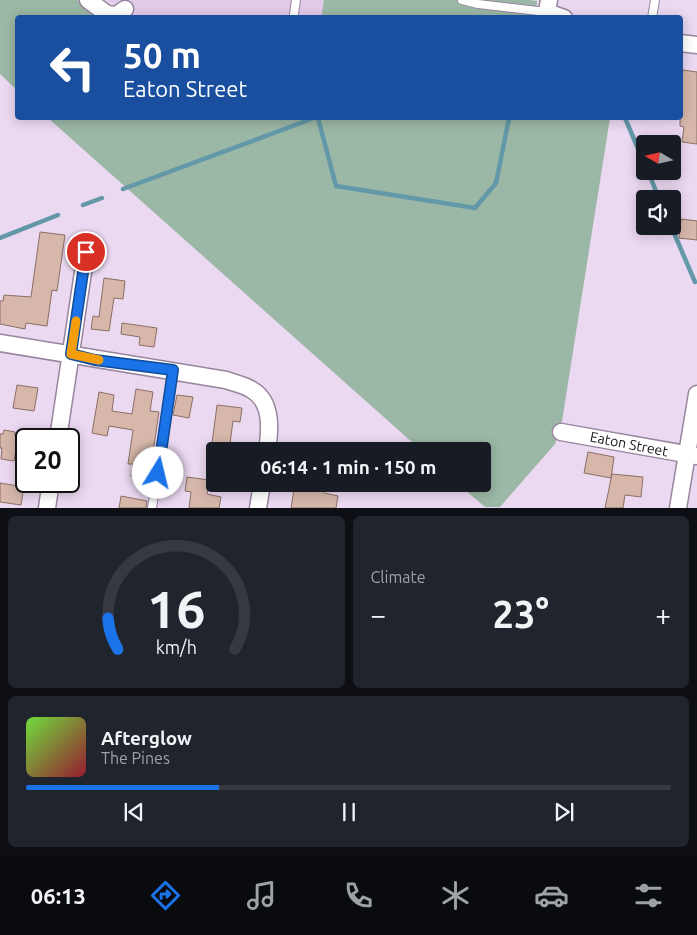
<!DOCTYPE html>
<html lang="en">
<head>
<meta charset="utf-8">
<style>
	body { margin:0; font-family:Ubuntu,sans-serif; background:#20242c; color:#f1f3f6; height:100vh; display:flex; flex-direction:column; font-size:19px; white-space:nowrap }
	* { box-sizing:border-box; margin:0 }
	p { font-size:16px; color:#9ea1a6 }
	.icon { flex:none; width:28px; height:28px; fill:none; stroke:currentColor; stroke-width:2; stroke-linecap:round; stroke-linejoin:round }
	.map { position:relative; height:508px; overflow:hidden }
	.drawer { display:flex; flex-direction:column; gap:8px; padding:8px; background:#0d0f14; flex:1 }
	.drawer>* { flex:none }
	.hud { position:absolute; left:15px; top:15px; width:668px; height:105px; border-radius:5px; box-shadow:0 2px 12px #0003; background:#1a4fa0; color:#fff; overflow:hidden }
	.needle { width:32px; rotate:279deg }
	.fabs { position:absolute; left:636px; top:135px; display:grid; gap:10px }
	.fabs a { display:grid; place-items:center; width:45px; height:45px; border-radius:5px; background:#171b24; box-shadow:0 2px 12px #0003; font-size:25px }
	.speed { position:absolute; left:15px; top:428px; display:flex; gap:10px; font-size:25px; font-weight:700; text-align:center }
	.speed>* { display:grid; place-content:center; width:65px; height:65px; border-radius:50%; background:#171b24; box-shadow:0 2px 12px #0003; line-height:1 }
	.speed .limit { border:2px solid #111; border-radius:8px; background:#fff; color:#111 }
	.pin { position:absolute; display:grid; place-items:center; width:42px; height:42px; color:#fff; margin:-21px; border:2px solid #fff; border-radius:50%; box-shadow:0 1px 5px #0007 }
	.me { position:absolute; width:55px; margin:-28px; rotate:9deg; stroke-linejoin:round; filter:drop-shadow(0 0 4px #0008) }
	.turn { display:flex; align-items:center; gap:18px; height:105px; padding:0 25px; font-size:22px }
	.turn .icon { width:65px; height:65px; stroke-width:2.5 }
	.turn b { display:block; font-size:35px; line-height:42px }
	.big { font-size:38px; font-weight:600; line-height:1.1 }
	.drawer .tile { flex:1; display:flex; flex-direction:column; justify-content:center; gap:8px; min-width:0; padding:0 18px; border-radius:8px; background:#20242c }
	.drawer .dial { align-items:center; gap:0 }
	.dial svg { height:130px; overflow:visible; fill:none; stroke:#363941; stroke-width:7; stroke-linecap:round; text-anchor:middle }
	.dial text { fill:#f1f3f6; stroke:none }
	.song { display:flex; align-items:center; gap:15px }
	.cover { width:60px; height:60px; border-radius:8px; background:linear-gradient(135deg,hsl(100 70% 55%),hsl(350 70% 35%)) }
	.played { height:5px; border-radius:2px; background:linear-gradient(90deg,#1a73e8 30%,#363941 30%) }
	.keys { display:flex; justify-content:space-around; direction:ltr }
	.heat { display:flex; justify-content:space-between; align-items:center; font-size:28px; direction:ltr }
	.drawer .tiles { flex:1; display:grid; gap:8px; grid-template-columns:1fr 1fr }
	.tile:last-child { grid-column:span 2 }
	.trip { position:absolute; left:206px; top:442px; width:285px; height:50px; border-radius:5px; background:#171b24; box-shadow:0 2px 12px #0003; font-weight:600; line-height:50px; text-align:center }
	.tabs { display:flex; height:80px; justify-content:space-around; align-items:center; background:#090b0e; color:#9ea1a6 }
	.tabs .icon { width:35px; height:35px }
	.tabs .selected { color:#1a73e8 }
	.tabs b { font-size:22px; color:#f1f3f6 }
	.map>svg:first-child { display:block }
	.built { fill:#e2cae9 }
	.green { fill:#9bb7a5 }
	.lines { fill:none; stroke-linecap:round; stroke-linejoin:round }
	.stream { stroke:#6398a8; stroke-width:4.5 }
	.building { fill:#d6b7aa; stroke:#8b6f64 }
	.service-casing { stroke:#98869e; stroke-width:10 }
	.minor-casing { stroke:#98869e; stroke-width:19 }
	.service { stroke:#fff; stroke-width:8 }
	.minor { stroke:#fff; stroke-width:16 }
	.route-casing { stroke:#114b97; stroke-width:12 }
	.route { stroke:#1a73e8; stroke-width:9 }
	.slow { stroke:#f59e0b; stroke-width:9 }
	.labels { text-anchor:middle; stroke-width:4; stroke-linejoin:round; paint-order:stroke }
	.street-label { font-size:14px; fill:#19121b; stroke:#fff }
</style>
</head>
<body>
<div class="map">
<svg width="697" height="508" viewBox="0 0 697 508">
	<rect width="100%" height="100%" fill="#ebd8f1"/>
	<!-- built -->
	<path class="built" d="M 107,0 L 324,0 L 321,18 L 130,17 Z"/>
	<!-- green -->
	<path class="green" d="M 0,0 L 77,0 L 103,17 L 18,18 L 17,90 L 0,74 Z
		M 324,0 L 529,0 L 537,1 L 536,17 L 321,18 Z
		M 48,118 L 610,118 L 562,421 L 555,444 L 500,507 L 485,507 L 458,484 L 482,484 L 482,451 L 422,451 Z"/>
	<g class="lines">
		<!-- stream -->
		<path class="stream" d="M 318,118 L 336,186 L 475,208 L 496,183 L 509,118
			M 625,118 L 645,165
			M 648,171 L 659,199
			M 123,189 L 314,118
			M 83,205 L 102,198
			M 671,226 L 695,282
			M 0,238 L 58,215"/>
	</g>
	<!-- building -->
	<path class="building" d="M 683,70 L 697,72 L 697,144 L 682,142 L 684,127 L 680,126 L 680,75 L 682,75 Z
		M 681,219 L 697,221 L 697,240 L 679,238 Z
		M 40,232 L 65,235 L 57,291 L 52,290 L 47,326 L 26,323 L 25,329 L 0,324 L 0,301 L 3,301 L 4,295 L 31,297 Z
		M 104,278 L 125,281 L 123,299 L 114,298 L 109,331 L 91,329 L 93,316 L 99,317 Z
		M 122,323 L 157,328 L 154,347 L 139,345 L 140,337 L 121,334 Z
		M 17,385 L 38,388 L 34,411 L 13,408 Z
		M 136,389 L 153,392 L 150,411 L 159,412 L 149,479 L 131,476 L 133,464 L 128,464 L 133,430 L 109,426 L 107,436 L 92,433 L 99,392 L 114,395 L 112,411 L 132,414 Z
		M 177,395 L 193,397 L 189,418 L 173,415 Z
		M 217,405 L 242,408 L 240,422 L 233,421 L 229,451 L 211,451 Z
		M 4,430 L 15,432 L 15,436 L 23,437 L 20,450 L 16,450 L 14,461 L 1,459 L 2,448 L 0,448 L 0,434 L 3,434 Z
		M 588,452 L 614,457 L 611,478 L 584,473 Z
		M 612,474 L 643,477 L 641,497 L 625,495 L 623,508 L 605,508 Z
		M 187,477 L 209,480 L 207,494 L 221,497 L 219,508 L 189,508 L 191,492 L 185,491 Z
		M 0,483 L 24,487 L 21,505 L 0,502 Z
		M 295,484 L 324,488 L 324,493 L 338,496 L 336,508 L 291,508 Z
		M 121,496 L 147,501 L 146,508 L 119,508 Z"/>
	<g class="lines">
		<!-- service casing -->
		<g class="service-casing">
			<path id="service" d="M 462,0 L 478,4 L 547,12
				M 294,14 L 296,0
				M 652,18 L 655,0
				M 152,508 L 173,371"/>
		</g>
		<!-- minor casing -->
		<g class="minor-casing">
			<path id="minor" d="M 88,0 L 107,14 L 117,15 L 125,9
				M 549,0 L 547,12 L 564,18
				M 680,43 L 697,45
				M 0,343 L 226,380 C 234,383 245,385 252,390 C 273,402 270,431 267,451
				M 561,432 L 697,456
				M 58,439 L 86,252
				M 47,508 L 51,481
				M 258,508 L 262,484
				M 678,508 L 697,394"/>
		</g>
		<!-- service -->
		<use href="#service" class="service"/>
		<!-- minor -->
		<use href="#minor" class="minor"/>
	</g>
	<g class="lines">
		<!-- route casing -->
		<g class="route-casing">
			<path id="route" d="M 86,252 L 71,354 L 95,360 L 173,370 L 158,473"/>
		</g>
		<!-- route -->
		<use href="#route" class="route"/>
		<!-- slow -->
		<path class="slow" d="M 76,321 L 71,354 L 99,360"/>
	</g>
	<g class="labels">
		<!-- street labels -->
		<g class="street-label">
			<text transform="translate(629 444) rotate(11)" y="5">Eaton Street</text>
		</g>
	</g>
</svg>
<div class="fabs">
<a><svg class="needle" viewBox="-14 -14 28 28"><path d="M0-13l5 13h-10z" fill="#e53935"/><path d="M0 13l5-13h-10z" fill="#9ea1a6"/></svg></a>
<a><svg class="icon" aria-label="sound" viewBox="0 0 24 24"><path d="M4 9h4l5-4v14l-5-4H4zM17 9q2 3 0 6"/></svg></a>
</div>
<div class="speed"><div class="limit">20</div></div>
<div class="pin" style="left:86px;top:252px;background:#d93025"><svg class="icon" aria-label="arrive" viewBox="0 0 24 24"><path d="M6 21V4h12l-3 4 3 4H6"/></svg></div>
<svg class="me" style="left:158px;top:473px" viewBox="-20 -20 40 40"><circle r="19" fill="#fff"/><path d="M0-13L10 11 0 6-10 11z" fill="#1a73e8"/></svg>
<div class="trip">06:14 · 1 min · 150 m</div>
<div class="hud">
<div class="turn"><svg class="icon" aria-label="left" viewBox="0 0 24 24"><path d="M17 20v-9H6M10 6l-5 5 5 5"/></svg><div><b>50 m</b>Eaton Street</div></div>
</div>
</div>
<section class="drawer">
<div class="tiles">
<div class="tile dial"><svg viewBox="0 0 100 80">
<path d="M14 69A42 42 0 1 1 86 69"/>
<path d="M14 69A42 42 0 0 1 8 50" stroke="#1a73e8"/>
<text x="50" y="56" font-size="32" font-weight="700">16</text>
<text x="50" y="72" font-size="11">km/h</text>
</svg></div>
<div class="tile"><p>Climate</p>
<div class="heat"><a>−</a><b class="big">23°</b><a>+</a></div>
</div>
<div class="tile">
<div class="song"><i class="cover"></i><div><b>Afterglow</b><p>The Pines</p></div></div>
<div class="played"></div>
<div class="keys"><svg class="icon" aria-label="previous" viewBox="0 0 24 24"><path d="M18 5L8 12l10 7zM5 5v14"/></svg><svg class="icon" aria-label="pause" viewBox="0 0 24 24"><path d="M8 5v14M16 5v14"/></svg><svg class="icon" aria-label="next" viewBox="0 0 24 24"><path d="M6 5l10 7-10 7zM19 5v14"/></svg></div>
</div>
</div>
</section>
<nav class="tabs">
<b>06:13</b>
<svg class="icon selected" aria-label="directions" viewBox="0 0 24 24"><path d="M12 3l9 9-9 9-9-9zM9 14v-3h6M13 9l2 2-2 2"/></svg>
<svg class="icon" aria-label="music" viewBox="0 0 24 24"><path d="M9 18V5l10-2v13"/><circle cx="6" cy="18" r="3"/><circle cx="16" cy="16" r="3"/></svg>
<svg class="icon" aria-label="phone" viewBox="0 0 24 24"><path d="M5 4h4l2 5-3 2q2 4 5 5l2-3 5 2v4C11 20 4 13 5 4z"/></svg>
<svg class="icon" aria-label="climate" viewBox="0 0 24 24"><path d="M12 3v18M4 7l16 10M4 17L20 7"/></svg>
<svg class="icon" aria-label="car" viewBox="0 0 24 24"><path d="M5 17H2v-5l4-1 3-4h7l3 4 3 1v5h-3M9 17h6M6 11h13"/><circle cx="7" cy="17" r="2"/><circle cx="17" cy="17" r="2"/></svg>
<svg class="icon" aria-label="filters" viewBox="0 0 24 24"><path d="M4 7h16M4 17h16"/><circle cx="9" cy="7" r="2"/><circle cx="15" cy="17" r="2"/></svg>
</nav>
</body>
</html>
